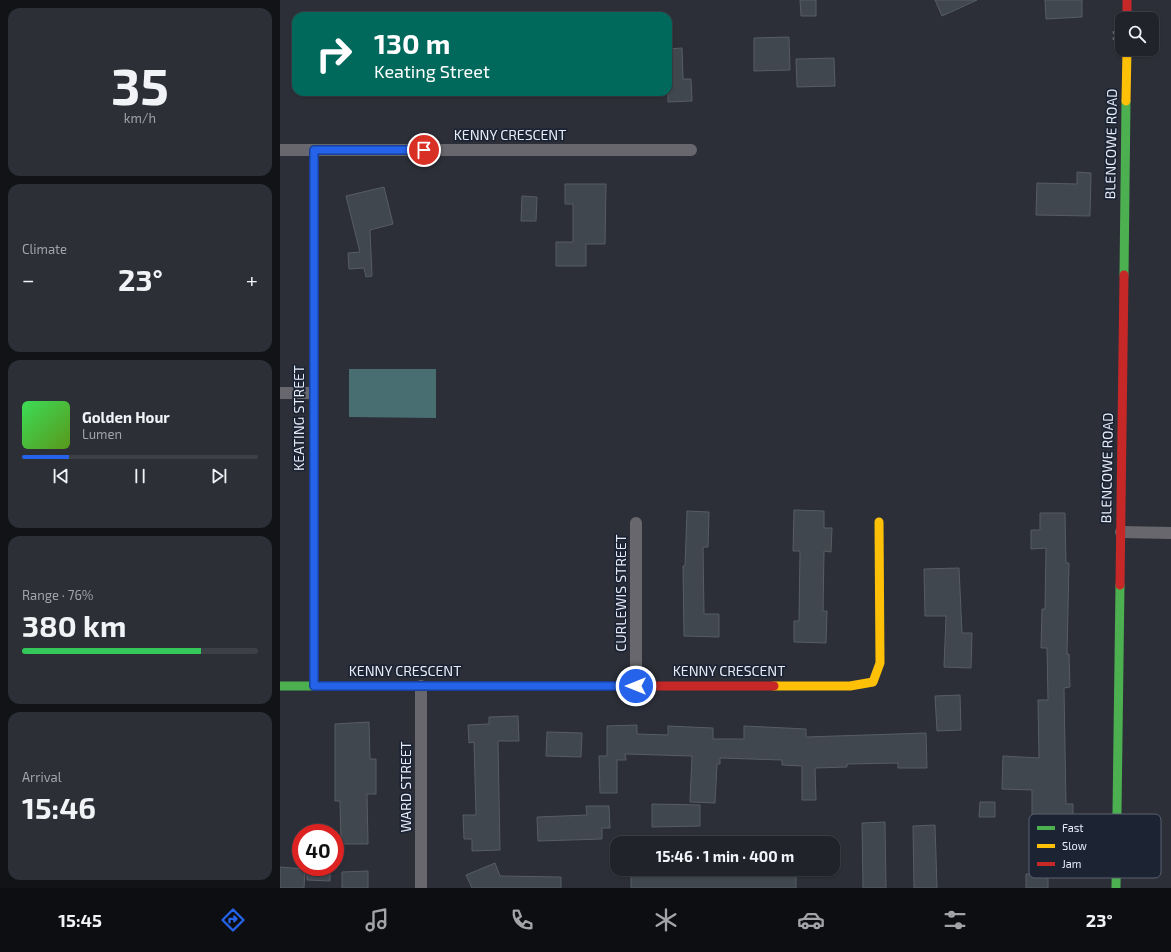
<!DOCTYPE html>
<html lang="en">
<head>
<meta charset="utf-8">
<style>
	body { margin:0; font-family:"Exo 2",sans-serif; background:#2d2f36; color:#f1f3f6; height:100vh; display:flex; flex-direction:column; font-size:15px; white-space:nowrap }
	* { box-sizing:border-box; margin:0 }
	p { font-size:13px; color:#a2a4a8 }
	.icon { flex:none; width:22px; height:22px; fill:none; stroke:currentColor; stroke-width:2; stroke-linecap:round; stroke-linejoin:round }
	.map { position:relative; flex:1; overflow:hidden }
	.sheet { display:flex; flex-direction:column; gap:8px; padding:8px; background:#121317; width:280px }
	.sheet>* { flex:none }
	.top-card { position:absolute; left:12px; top:12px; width:380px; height:84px; border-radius:12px; box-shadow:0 1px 3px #0004,0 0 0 1px #3e4047; background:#00695c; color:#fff; overflow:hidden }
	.tools { position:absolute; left:835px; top:12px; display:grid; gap:8px }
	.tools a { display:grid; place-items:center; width:44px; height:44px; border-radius:8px; background:#21232a; box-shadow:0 1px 3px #0004,0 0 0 1px #3e4047; font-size:20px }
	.speed { position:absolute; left:12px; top:824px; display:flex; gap:8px; font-size:20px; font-weight:700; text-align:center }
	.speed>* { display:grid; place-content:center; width:52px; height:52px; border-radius:50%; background:#21232a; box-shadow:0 1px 3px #0004,0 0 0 1px #3e4047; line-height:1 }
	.speed .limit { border:6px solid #d22; background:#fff; color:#111 }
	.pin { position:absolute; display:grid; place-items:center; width:34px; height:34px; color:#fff; margin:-17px; border:2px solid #fff; border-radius:50%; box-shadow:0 1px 4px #0007 }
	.me { position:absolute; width:44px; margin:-22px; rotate:270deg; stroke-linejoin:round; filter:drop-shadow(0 0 3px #0008) }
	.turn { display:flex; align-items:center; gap:14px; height:84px; padding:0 16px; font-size:18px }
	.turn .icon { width:52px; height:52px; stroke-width:2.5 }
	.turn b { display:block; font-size:28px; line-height:34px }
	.big { font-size:30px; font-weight:700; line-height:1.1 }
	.sheet .card { flex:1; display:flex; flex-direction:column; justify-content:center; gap:6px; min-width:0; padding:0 14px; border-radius:12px; background:#2d2f36 }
	.sheet .dial { align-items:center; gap:0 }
	.dial b { font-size:52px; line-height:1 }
	.song { display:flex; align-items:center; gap:12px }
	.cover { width:48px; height:48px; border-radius:6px; background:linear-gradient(135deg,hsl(130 70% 55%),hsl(90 70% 35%)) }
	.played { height:4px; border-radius:2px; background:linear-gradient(90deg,#2563eb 20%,#3e4047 20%) }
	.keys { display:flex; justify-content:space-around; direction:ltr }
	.heat { display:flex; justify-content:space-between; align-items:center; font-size:22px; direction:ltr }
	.charge { height:6px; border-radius:3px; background:linear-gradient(90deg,#34c759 76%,#3e4047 0) }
	.trip { position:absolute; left:330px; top:836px; width:230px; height:40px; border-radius:12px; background:#21232a; box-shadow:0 1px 3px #0004,0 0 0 1px #3e4047; font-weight:700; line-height:40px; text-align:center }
	.menu { display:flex; height:64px; justify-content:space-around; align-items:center; background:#0d0e11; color:#a2a4a8 }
	.menu .icon { width:28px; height:28px }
	.menu .current { color:#2563eb }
	.menu b { font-size:18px; color:#f1f3f6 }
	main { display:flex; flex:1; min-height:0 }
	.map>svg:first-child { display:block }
	.water { fill:#486e72 }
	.building { fill:#40474f; stroke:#575d63 }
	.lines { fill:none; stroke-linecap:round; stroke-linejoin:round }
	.path { stroke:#686a6f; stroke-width:2.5; stroke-dasharray:3 3; stroke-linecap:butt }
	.street { stroke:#68676d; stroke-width:12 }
	.fast { stroke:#4caf50; stroke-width:9 }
	.slow { stroke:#ffc107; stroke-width:9 }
	.jam { stroke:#c62828; stroke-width:9 }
	.route-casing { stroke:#184099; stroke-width:10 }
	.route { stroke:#2563eb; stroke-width:7 }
	.labels { text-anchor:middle; stroke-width:3.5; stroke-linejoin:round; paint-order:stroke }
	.street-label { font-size:14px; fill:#e7edf8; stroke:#1c2434 }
	.key { fill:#1c2434; stroke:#59606f; stroke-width:1 }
	.key-label { font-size:11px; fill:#e7edf8 }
</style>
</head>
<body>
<main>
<section class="sheet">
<div class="card dial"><b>35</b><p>km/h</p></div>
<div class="card"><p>Climate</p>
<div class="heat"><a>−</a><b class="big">23°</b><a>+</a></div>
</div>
<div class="card">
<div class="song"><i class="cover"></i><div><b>Golden Hour</b><p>Lumen</p></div></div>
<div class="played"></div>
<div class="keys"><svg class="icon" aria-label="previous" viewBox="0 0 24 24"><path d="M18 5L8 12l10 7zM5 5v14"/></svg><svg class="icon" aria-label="pause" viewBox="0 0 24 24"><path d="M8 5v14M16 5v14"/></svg><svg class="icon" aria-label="next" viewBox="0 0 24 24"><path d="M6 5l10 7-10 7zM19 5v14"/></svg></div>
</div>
<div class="card"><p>Range · 76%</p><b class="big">380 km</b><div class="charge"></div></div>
<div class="card"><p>Arrival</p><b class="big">15:46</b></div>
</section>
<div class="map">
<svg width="891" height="888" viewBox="0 0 891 888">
	<rect width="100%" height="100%" fill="#2c2f38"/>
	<!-- water -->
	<path class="water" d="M 69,369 L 156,369 L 156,418 L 69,417 Z"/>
	<!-- building -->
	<path class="building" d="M 520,0 L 536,0 L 536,16 L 521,16 Z
		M 655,0 L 697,0 L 662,16 Z
		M 765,0 L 802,0 L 802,17 L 766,19 Z
		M 509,37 L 510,70 L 474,71 L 474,38 Z
		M 402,48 L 403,79 L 411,79 L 412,101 L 388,102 L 388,49 Z
		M 554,58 L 555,86 L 517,87 L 516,59 Z
		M 797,172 L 811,173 L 810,216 L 756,215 L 757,183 L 797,184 Z
		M 285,184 L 326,184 L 325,244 L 306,244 L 306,266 L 276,266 L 276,242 L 293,242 L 293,204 L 285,204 Z
		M 104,187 L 113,224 L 90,230 L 92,276 L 86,277 L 84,268 L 69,269 L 68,253 L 80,252 L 66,196 Z
		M 242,196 L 257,197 L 256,221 L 241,221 Z
		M 514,510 L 544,511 L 544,528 L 552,528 L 551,552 L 544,551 L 543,611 L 547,611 L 546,643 L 514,642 L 514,621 L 519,621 L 520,551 L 513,551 Z
		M 407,511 L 429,512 L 428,547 L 423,547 L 424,614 L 439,614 L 439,637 L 404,636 L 403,566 L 405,566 Z
		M 760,513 L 785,513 L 786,563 L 789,563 L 787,654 L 789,654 L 790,687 L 784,688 L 786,804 L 793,804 L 793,822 L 774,822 L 774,850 L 793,850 L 793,866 L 768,866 L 768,888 L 746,888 L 746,874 L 752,874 L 752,790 L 722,789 L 723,756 L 759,758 L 758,700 L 768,700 L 767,648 L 761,648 L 762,609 L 765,609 L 766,548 L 751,549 L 751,530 L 760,530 Z
		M 679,568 L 682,633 L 692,633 L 691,668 L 664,667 L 666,616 L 645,616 L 644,569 Z
		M 680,695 L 681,730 L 657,731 L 655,696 Z
		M 238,716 L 239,741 L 218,741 L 220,850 L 192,851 L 192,839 L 184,839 L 183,815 L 196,815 L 194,742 L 189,743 L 188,725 L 209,724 L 209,717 Z
		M 89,722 L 90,759 L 96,759 L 96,794 L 87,794 L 88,844 L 61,844 L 60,801 L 55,801 L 55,724 Z
		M 357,725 L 357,734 L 388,735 L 388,726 L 433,728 L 433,739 L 464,739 L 464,726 L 526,729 L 526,737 L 646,733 L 647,768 L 618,768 L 618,763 L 567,764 L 567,767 L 535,768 L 536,800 L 522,800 L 522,766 L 502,765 L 502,760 L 440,758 L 440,764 L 437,764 L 435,803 L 410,802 L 412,756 L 345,754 L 346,760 L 337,760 L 337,793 L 320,793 L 319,756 L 327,756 L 327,726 Z
		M 267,732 L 302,733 L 301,757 L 266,756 Z
		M 700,802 L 715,802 L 715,817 L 699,817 Z
		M 372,804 L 420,805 L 420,826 L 372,827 Z
		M 306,806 L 329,806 L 330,828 L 322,828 L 322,839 L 258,841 L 257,817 L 307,815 Z
		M 605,822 L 606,888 L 583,888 L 582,823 Z
		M 655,825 L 657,888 L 634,888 L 633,826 Z
		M 215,863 L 220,876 L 281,877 L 281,888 L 192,888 L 186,875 Z
		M 0,867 L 25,869 L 24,888 L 0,888 Z
		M 27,867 L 50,867 L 50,881 L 27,880 Z
		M 359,869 L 516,869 L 516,888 L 351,888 L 351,874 L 359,874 Z
		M 88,871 L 88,888 L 62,888 L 62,872 Z"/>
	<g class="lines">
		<!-- path -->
		<path class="path" d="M 834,40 L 834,29"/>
		<!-- street -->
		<path class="street" d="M 0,150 L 411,150
			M 0,393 L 33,393
			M 356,523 L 356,686
			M 841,532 L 891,533
			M 141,888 L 141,686"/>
		<!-- fast -->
		<path class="fast" d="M 844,275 L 846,101
			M 34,406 L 34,686
			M 0,686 L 298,686
			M 836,888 L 840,585"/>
		<!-- slow -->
		<path class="slow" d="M 846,101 L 847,49
			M 34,150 L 34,406
			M 494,686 L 570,686 L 593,682 L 600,663 L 599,522"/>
		<!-- jam -->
		<path class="jam" d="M 847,0 L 847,19
			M 840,585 L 844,275
			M 298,686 L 494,686"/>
	</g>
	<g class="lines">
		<!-- route casing -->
		<g class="route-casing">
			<path id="route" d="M 144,150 L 34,150 L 34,686 L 356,686"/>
		</g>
		<!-- route -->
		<use href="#route" class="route"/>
	</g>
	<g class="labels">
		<!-- street labels -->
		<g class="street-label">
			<text x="230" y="140">KENNY CRESCENT</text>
			<text transform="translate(831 144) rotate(-89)" y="5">BLENCOWE ROAD</text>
			<text transform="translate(19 418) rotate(-90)" y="5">KEATING STREET</text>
			<text transform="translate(827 468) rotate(-89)" y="5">BLENCOWE ROAD</text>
			<text transform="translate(341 593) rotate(-90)" y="5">CURLEWIS STREET</text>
			<text x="125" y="676">KENNY CRESCENT</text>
			<text x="449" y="676">KENNY CRESCENT</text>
			<text transform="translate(126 787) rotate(-90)" y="5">WARD STREET</text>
		</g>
	</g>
	<!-- legend -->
	<rect x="749" y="814" width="132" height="64" rx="6" class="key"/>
	<rect x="757" y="826" width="18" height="4" fill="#4caf50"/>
	<rect x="757" y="844" width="18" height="4" fill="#ffc107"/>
	<rect x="757" y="862" width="18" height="4" fill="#c62828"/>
	<g class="key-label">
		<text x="782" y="832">Fast</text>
		<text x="782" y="850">Slow</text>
		<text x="782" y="868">Jam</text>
	</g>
</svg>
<div class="tools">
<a><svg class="icon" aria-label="search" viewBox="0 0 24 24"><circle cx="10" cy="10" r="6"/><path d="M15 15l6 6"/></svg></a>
</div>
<div class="speed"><div class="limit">40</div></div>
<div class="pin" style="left:144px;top:150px;background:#d93025"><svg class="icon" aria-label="arrive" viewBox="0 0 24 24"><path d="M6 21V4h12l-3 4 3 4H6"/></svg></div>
<svg class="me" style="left:356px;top:686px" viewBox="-20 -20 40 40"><circle r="17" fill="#2563eb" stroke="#fff" stroke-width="3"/><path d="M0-11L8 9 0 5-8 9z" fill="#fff"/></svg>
<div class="trip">15:46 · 1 min · 400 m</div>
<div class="top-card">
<div class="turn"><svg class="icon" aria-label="right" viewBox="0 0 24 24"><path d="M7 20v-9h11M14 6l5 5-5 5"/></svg><div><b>130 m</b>Keating Street</div></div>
</div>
</div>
</main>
<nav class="menu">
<b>15:45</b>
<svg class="icon current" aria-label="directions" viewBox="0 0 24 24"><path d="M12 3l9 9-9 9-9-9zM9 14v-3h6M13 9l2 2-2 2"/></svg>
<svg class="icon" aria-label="music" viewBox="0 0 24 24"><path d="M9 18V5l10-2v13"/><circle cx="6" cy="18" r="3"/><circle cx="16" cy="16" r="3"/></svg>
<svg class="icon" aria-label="phone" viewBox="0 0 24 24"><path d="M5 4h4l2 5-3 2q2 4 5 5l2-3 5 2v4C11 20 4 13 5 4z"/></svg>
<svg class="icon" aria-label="climate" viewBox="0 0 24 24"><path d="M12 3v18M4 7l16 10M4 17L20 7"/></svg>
<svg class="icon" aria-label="car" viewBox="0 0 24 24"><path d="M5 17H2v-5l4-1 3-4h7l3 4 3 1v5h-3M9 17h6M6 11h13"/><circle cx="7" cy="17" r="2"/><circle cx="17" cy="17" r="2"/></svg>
<svg class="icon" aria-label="filters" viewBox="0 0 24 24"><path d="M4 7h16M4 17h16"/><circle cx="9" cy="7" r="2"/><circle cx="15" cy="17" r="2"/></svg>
<b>23°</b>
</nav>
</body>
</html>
